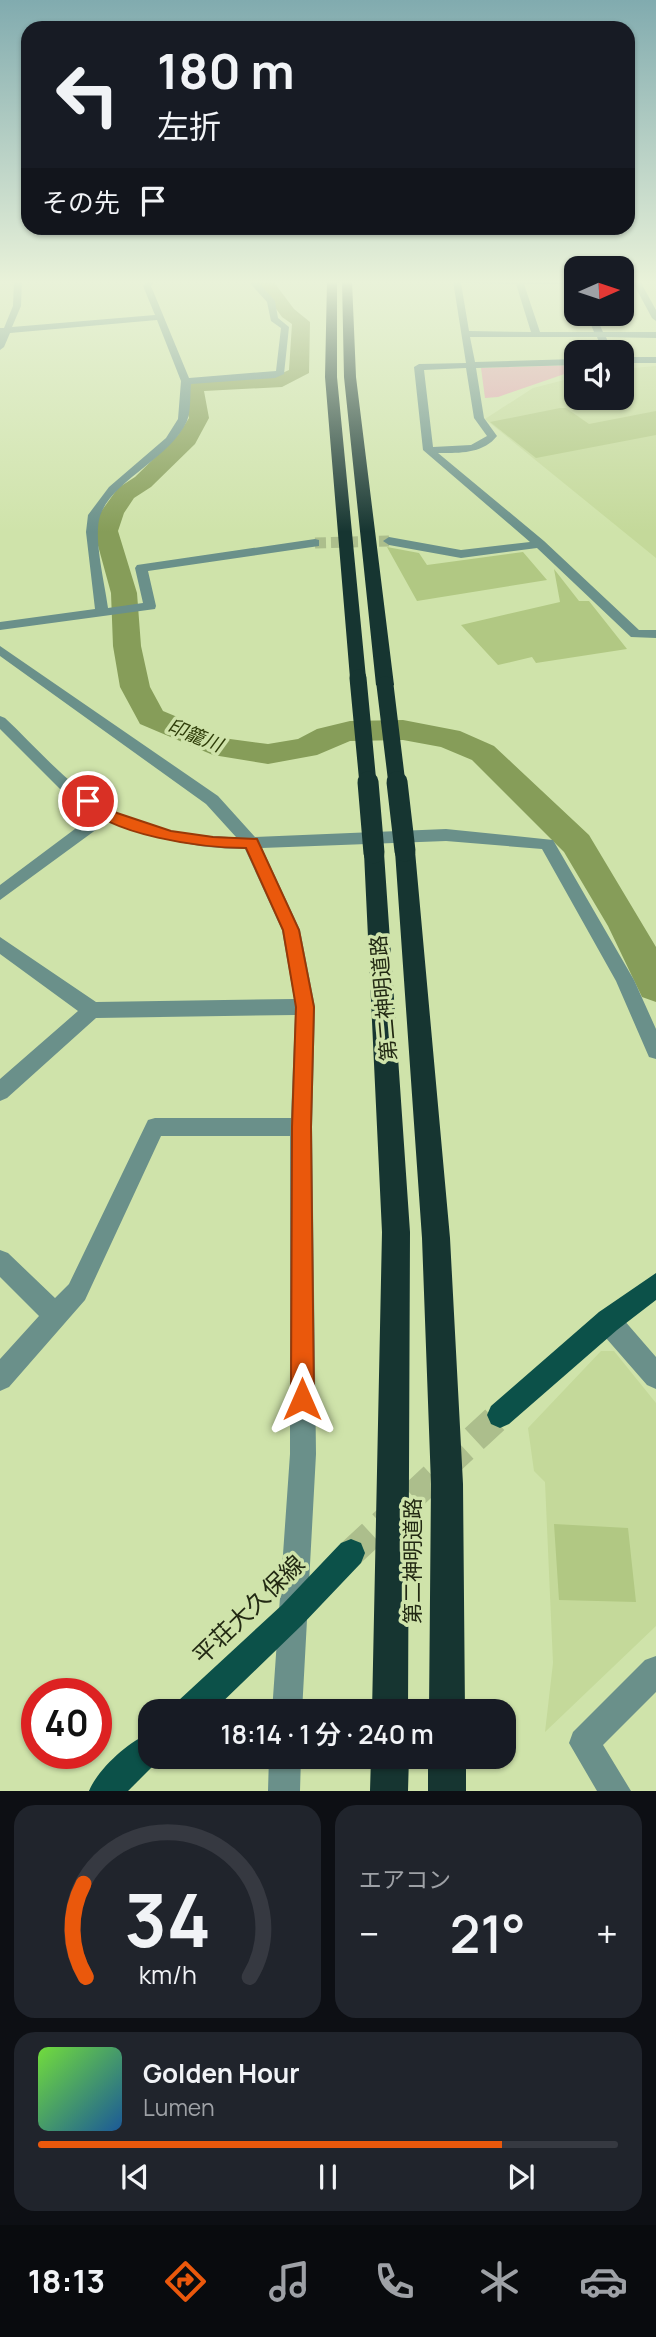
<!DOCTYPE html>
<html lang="ja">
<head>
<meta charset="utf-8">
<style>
	body { margin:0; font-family:Manrope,"Noto Sans JP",sans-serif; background:#20242c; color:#f1f3f6; height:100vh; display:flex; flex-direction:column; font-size:26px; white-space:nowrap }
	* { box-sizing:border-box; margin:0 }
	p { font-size:23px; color:#9ea1a6 }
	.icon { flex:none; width:38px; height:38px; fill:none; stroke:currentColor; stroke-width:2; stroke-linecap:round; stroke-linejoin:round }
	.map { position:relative; height:1791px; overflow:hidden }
	.sheet { display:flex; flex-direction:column; gap:14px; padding:14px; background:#0d0f14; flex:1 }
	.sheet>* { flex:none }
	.top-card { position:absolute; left:21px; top:21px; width:614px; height:214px; border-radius:21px; box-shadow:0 2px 5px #0004; background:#171b24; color:#f1f3f6; overflow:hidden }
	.needle { width:46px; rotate:87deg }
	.controls { position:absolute; left:564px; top:256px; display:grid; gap:14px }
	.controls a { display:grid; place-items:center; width:70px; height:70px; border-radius:14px; background:#171b24; box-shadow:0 2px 5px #0004; font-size:35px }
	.speed { position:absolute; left:21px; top:1678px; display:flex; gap:14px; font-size:35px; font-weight:700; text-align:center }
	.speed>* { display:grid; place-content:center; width:91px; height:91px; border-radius:50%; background:#171b24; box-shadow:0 2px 5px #0004; line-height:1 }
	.speed .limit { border:10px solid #d22; background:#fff; color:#111 }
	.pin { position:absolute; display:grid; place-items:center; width:60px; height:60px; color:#fff; margin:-30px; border:4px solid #fff; border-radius:50%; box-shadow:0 2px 7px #0007 }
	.me { position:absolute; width:77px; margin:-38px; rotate:0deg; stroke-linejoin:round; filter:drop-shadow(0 0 5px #0008) }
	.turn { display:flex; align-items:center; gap:24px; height:147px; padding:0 21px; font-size:32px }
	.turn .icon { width:91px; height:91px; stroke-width:2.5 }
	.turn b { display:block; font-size:49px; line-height:60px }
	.then { display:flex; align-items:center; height:66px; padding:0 21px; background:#0003; gap:14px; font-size:26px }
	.big { font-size:52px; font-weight:600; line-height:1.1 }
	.sheet .widget { flex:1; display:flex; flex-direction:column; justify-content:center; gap:10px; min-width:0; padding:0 24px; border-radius:21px; background:#20242c }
	.sheet .dial { align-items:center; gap:0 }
	.dial svg { height:182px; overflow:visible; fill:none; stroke:#363941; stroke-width:7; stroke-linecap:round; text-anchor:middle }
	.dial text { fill:#f1f3f6; stroke:none }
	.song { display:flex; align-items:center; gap:21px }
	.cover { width:84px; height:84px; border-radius:10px; background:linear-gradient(135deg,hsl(100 70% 55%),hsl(210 70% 35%)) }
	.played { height:7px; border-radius:4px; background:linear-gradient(90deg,#ea580c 80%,#363941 80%) }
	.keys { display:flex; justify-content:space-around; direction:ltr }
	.heat { display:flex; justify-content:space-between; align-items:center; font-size:38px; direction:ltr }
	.sheet .tiles { flex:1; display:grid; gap:14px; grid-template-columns:1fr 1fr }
	.widget:last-child { grid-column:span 2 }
	.trip { position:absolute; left:138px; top:1699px; width:378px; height:70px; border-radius:21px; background:#171b24; box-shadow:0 2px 5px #0004; font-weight:600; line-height:70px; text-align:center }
	.menu { display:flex; height:112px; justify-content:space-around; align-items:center; background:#090b0e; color:#9ea1a6 }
	.menu .icon { width:49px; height:49px }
	.menu .on { color:#ea580c }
	.menu b { font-size:32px; color:#f1f3f6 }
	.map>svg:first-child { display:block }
	.built { fill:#c4d99a }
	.green { fill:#e1a2b0 }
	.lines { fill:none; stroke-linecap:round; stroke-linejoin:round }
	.river { fill:#869d59; fill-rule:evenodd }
	.building { fill:#b1c883 }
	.minor-tunnel { stroke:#acbe8c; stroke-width:11; stroke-dasharray:11 5; stroke-linecap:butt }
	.major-tunnel { stroke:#acbe8c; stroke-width:28; stroke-dasharray:28 14; stroke-linecap:butt }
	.minor { fill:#6a908a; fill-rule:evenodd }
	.major { fill:#0c5149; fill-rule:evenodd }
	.highway { fill:#163531; fill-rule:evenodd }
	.highway-bridge-far1 { stroke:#163531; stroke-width:17 }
	.highway-bridge { stroke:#163531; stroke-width:21 }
	.route { fill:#ea580c; stroke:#983908; stroke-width:2 }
	.labels { text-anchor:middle; stroke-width:7; stroke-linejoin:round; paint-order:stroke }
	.far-water-label { font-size:19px; font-style:italic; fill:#2f3d09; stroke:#cfe3aa }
	.street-label { font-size:21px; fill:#222913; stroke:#cfe3aa }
	.near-street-label { font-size:24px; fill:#222913; stroke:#cfe3aa }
</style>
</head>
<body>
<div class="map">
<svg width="656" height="1791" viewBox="0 0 656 1791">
	<rect width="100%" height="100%" fill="#cfe3aa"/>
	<!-- built -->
	<path class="built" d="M 656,366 L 656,558 L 485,419 L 533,388 L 576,377 L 576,397 L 621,397 L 621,369 Z
		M 601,1351 L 614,1351 L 656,1403 L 656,1626 L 545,1732 L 553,1663 L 545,1482 L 534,1471 L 528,1428 Z"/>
	<!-- green -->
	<path class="green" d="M 576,365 L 576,370 L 498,397 L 485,398 L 481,368 Z"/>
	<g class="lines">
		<!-- river -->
		<path class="river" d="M 256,281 L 273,281 L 294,309 L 310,322 L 309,373 L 282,387 L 204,391 L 209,418 L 195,444 L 151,487 L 134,498 L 124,513 L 118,531 L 137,593 L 141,646 L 150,687 L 163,711 L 230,739 L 268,744 L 298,739 L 317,729 L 350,721 L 403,720 L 460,731 L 494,746 L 589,835 L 656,947 L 656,1002 L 642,997 L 608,926 L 564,852 L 472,760 L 441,747 L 403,740 L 350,741 L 317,755 L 268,764 L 213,755 L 140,724 L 120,687 L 113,646 L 111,593 L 94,531 L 100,513 L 118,488 L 135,477 L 178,435 L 189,418 L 183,398 L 187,382 L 278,375 L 289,370 L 292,324 L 282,317 Z"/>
	</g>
	<!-- building -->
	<path class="building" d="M 560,408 L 566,408 L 589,424 L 656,411 L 656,435 L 536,458 L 490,422 Z
		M 387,547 L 419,553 L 427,565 L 523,552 L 547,580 L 417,601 Z
		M 554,569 L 579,601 L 589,601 L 627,649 L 536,663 L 532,657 L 498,665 L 461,625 L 560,602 Z
		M 554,1524 L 628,1528 L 636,1602 L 559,1600 Z"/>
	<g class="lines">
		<!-- minor-tunnel -->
		<path class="minor-tunnel" d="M 315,543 L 389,541"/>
		<!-- major-tunnel -->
		<path class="major-tunnel" d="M 351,1553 L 500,1415"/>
		<!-- minor -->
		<path class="minor" d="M 14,281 L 22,281 L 21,306 L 12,327 L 155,315 L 143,286 L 147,281 L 155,281 L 151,286 L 189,378 L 276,371 L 281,328 L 271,321 L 267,302 L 248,281 L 257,281 L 275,301 L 278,318 L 289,327 L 284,374 L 275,378 L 191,384 C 190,395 191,411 187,421 C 170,459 112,480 100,516 C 93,538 105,584 108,608 L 143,603 L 135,568 L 137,565 L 315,539 L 319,540 L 319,546 L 148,571 L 156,606 L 155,609 L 0,630 L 0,622 L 95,609 L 86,532 L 88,515 L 109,487 L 166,438 L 178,419 L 181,381 L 157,320 L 10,333 L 4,347 L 0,350 L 0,328 L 4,328 L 13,306 Z
			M 453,281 L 576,281 L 576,284 L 524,284 L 540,332 L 594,332 L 586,313 L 594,313 L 603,332 L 656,332 L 656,338 L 606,337 L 612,352 L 603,352 L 597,337 L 470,337 L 475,362 L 576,359 L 576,365 L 476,368 L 484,418 L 497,436 C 483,454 459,453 438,453 L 544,541 L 639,630 L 656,630 L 656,638 L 631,637 L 537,548 L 461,558 L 389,545 L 383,541 L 389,537 L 461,550 L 530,542 L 423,450 L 414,367 L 419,364 L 466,363 ZM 461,283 L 516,284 L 531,332 L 469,331 ZM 466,368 L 474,418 L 487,436 L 471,445 L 433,447 L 424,370 Z
			M 632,281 L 640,281 L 656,310 L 656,321 L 652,318 Z
			M 621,357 L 656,357 L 656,363 L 621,363 Z
			M 0,646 L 218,796 L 255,837 L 446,829 L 553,840 L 634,980 L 656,1029 L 656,1059 L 649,1057 L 616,981 L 542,849 L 446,841 L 262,848 L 300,930 L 315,1007 L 312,1127 L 316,1454 L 302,1712 L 272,1712 L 290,1454 L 290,1136 L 161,1136 L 85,1300 L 9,1387 L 0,1391 L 0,1359 L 39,1316 L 0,1277 L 0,1250 L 8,1253 L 55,1298 L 69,1284 L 148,1120 L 155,1118 L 291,1118 L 295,1015 L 96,1018 L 7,1098 L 0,1101 L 0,1079 L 78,1011 L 0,954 L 0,937 L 96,1002 L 294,999 L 282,930 L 245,849 C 194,849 156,838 108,821 L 0,900 L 0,885 L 95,814 L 63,792 L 0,729 L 0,716 L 5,718 C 38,749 70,788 111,810 C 146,829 197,837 236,837 L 206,804 L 0,656 Z
			M 608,1309 L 617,1312 L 656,1357 L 656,1389 L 647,1385 L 599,1330 L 596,1321 L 599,1312 Z
			M 656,1656 L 656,1692 L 603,1745 L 631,1791 L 597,1791 L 569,1743 L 573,1732 L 645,1660 Z
			M 269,1757 L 301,1757 L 300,1791 L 268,1791 Z"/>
		<!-- major -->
		<path class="major" d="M 656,1273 L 656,1300 L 617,1330 L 509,1424 L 500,1428 L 491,1424 L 487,1415 L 491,1406 L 599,1312 Z
			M 351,1539 L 361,1543 L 365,1553 L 361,1563 L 302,1625 L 212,1712 L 174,1712 L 178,1701 L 282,1605 L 341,1543 Z
			M 150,1733 L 150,1757 L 162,1757 L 128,1791 L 89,1791 C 98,1769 128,1742 150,1733 Z"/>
		<!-- highway -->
		<path class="highway" d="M 327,281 L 337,281 L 337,377 L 366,678 L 358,683 L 350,678 L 325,377 Z
			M 342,281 L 352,281 L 356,377 L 394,685 L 385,690 L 376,685 L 344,377 Z
			M 405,844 L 415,851 L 450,1238 L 463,1484 L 465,1712 L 429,1712 L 431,1484 L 422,1238 L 395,851 Z
			M 374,846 L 384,853 L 410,1232 L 408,1712 L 372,1712 L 382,1232 L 364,853 Z
			M 371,1757 L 409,1757 L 408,1791 L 370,1791 Z
			M 428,1757 L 466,1757 L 466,1791 L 428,1791 Z"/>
		<!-- highway-bridge-far1 -->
		<path class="highway-bridge-far1" d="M 358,678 L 368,784
			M 385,685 L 397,784"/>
		<!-- highway-bridge -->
		<path class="highway-bridge" d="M 368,782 L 374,853
			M 397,782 L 405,851"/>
	</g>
	<!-- sky -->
	<linearGradient id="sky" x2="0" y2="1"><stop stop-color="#81abaf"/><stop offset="0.53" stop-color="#e9f2d9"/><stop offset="1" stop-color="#e9f2d9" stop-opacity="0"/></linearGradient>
	<rect width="656" height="532" fill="url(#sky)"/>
	<!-- route -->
	<path class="route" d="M 88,796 L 111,811 L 171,831 L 213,837 L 257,839 L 299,930 L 314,1007 L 311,1127 L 314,1399 L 310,1407 L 302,1411 L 294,1407 L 291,1399 L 292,1127 L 296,1007 L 283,930 L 246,848 C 204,848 108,836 81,801 Z"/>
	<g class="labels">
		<!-- far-water labels -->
		<g class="far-water-label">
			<text transform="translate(195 735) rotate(22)" y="7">印籠川</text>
		</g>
		<!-- street labels -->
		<g class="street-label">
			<text transform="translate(384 998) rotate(-95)" y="7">第二神明道路</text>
			<text transform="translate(413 1561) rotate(-90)" y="7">第二神明道路</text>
		</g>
		<!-- near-street labels -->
		<g class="near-street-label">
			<text transform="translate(249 1610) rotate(-44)" y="8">平荘大久保線</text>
		</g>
	</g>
</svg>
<div class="controls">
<a><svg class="needle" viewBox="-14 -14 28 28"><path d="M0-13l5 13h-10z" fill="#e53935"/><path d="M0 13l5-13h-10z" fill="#9ea1a6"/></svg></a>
<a><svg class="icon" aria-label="sound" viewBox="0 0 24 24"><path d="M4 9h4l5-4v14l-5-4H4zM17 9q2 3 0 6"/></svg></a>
</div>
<div class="speed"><div class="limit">40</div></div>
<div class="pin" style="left:88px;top:801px;background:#d93025"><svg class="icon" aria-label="arrive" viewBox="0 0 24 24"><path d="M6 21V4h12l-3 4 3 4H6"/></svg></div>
<svg class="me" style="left:302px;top:1399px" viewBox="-20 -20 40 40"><path d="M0-17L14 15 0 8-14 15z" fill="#ea580c" stroke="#fff" stroke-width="4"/></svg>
<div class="trip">18:14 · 1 分 · 240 m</div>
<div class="top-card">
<div class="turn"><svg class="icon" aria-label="left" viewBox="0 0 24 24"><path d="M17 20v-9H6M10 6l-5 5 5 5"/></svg><div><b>180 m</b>左折</div></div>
<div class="then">その先<svg class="icon" aria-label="arrive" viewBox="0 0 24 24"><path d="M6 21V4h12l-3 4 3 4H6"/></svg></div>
</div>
</div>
<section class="sheet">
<div class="tiles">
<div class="widget dial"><svg viewBox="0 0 100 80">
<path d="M14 69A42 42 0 1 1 86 69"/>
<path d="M14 69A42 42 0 0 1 13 28" stroke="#ea580c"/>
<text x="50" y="56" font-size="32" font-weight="700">34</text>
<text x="50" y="72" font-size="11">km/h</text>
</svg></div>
<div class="widget"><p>エアコン</p>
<div class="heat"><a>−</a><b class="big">21°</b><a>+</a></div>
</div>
<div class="widget">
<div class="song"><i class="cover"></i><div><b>Golden Hour</b><p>Lumen</p></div></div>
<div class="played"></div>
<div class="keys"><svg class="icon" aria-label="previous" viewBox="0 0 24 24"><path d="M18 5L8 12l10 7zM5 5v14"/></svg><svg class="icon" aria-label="pause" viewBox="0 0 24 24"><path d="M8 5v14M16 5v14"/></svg><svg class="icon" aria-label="next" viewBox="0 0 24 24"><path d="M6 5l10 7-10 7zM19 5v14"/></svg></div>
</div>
</div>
</section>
<nav class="menu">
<b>18:13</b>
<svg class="icon on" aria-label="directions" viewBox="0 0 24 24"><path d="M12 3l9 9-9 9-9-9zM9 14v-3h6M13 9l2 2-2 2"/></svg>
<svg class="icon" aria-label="music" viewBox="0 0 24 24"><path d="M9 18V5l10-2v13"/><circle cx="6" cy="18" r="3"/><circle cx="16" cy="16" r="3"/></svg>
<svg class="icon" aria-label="phone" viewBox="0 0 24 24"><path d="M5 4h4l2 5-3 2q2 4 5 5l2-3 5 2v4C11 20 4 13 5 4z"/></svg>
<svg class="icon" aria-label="climate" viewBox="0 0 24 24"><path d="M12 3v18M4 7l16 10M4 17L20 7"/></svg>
<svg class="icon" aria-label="car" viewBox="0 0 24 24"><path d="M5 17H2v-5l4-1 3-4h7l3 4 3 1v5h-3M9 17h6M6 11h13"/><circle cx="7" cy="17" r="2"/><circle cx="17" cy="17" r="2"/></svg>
</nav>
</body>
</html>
